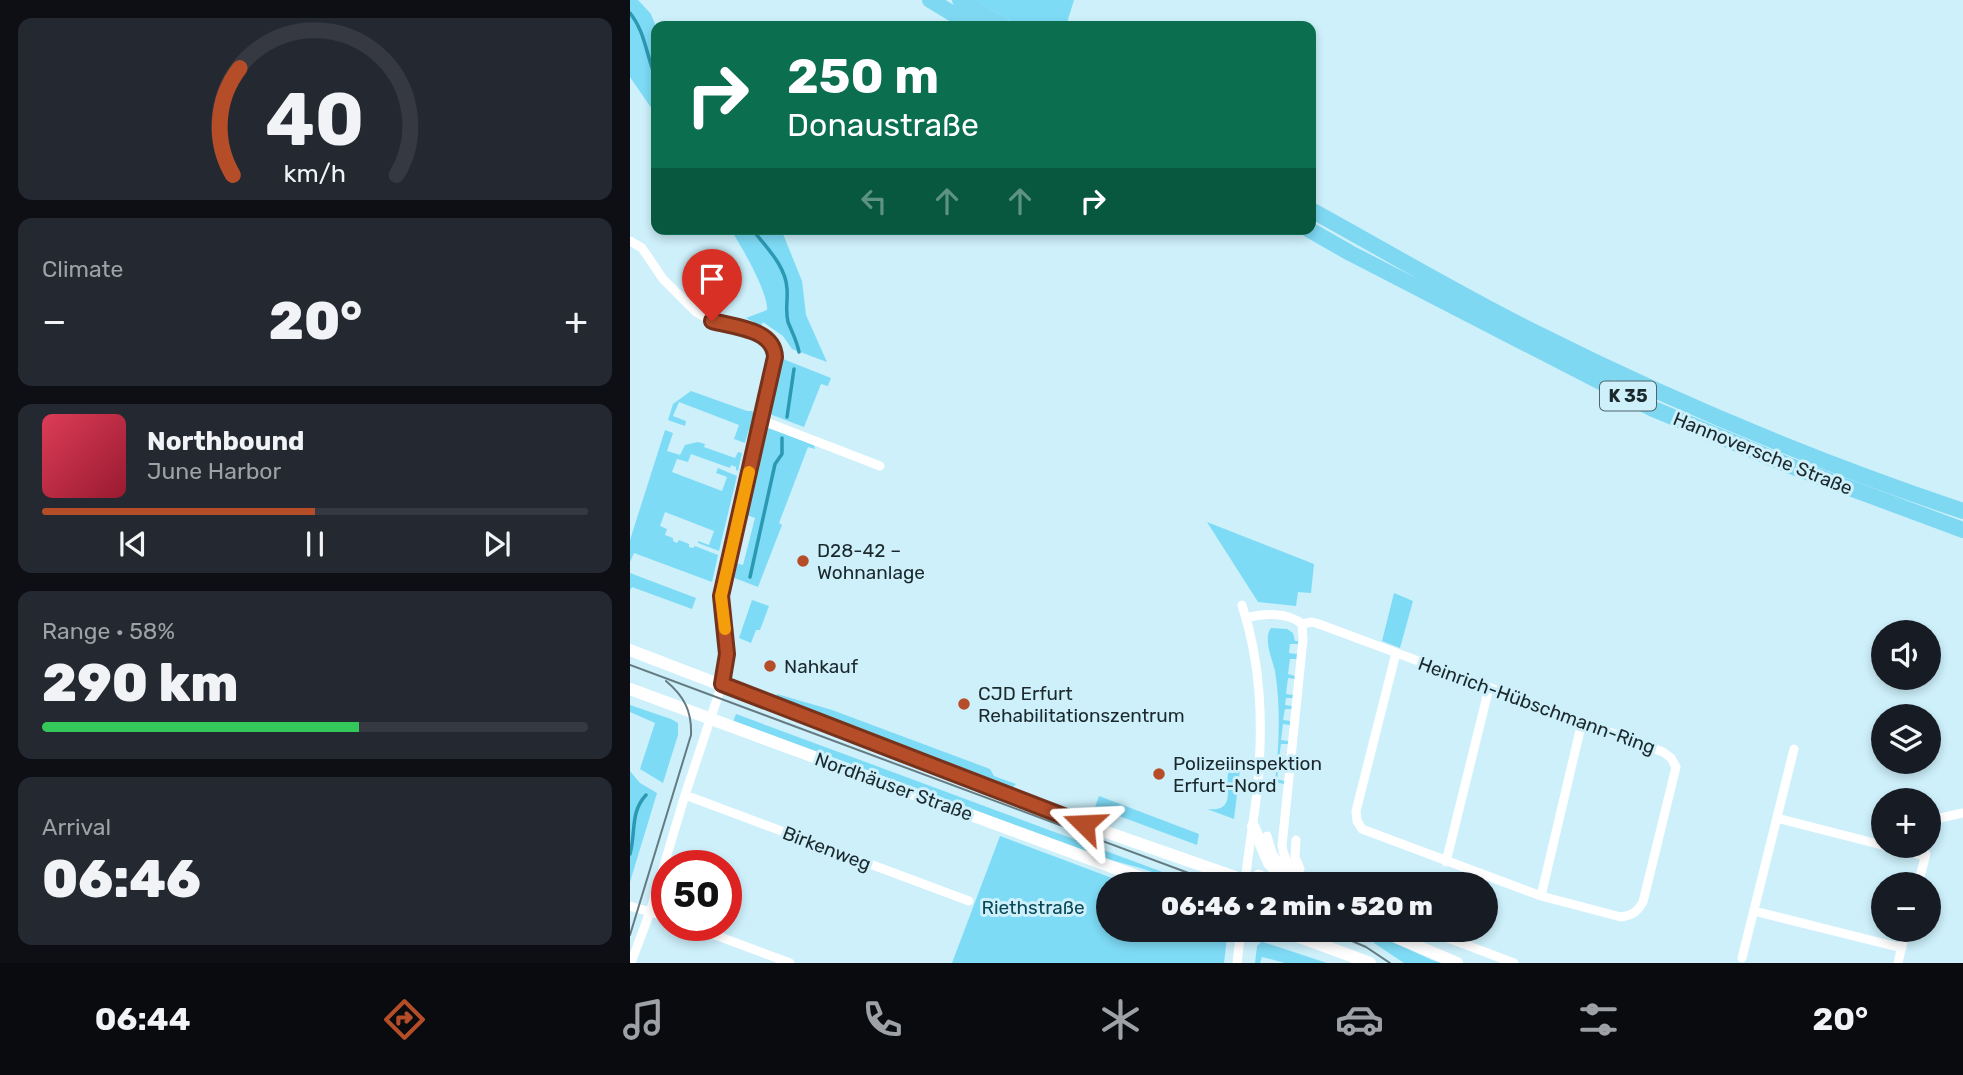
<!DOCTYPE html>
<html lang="en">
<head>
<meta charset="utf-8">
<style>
	body { margin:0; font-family:Rubik,sans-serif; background:#242831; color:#f1f3f6; height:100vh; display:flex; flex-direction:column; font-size:26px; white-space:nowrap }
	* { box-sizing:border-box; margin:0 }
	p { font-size:23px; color:#9ea1a6 }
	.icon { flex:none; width:38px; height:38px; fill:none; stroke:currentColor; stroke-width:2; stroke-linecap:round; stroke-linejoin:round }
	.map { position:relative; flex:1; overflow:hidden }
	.details { display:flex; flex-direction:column; gap:18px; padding:18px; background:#0d0f14; width:630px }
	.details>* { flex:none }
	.top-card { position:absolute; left:21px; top:21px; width:665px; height:214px; border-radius:14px; box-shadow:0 4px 10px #0003; background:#0b6e4f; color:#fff; overflow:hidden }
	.buttons { position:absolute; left:1241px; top:620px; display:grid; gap:14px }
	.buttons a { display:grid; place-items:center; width:70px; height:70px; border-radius:50%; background:#171b24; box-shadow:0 4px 10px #0003; font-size:35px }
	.speed { position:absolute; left:21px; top:850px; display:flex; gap:14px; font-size:35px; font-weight:700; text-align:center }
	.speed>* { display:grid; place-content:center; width:91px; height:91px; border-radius:50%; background:#171b24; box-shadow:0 4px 10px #0003; line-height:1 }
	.speed .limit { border:10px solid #d22; background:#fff; color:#111 }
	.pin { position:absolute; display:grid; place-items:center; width:60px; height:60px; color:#fff; margin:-72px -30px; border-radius:50% 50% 50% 0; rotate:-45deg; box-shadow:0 0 7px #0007 }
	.pin .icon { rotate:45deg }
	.me { position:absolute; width:77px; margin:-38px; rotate:291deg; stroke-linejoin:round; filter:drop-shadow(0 0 5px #0008) }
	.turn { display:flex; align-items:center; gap:24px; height:147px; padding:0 21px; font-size:32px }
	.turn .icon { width:91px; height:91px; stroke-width:2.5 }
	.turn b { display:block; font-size:49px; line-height:60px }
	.lanes { display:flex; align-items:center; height:66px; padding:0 21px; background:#0003; justify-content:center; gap:35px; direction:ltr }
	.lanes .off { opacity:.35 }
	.big { font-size:52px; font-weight:800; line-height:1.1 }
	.details .card { flex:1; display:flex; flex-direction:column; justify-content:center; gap:10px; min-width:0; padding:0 24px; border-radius:14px; background:#242831 }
	.details .dial { align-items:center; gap:0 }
	.dial svg { height:182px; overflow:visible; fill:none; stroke:#363941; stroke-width:7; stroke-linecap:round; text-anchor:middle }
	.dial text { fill:#f1f3f6; stroke:none }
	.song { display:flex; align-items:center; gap:21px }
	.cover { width:84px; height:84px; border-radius:10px; background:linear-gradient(135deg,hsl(350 70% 55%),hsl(350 70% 35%)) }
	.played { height:7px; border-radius:4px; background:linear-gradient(90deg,#b54d29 50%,#363941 50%) }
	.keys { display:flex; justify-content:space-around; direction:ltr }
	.heat { display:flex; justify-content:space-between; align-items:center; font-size:38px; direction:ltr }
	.charge { height:10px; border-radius:5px; background:linear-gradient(90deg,#34c759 58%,#363941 0) }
	.trip { position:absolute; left:466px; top:872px; width:402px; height:70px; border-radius:35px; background:#171b24; box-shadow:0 4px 10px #0003; font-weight:800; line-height:70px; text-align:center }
	.dock { display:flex; height:112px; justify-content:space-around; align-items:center; background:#090b0e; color:#9ea1a6 }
	.dock .icon { width:49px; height:49px }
	.dock .on { color:#b54d29 }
	.dock b { font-size:32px; color:#f1f3f6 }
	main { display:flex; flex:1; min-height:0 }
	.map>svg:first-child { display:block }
	.green { fill:#7edbf6 }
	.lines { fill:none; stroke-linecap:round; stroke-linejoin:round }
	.stream { stroke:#2c99b3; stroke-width:3.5 }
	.street { stroke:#fff; stroke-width:9 }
	.secondary { stroke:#fff; stroke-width:12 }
	.highway { stroke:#7ed8f2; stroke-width:16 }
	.tram { stroke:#657b82; stroke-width:2 }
	.route-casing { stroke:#76321b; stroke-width:18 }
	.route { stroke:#b54d29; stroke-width:12 }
	.slow { stroke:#f59e0b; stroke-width:12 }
	.poi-dot { fill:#b54d29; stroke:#cdf0fb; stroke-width:2.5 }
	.labels { text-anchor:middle; stroke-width:6; stroke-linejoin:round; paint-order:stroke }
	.shield { fill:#cdf0fb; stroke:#50646a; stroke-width:2 }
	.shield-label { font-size:18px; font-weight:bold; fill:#1b282c }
	.street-label { font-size:19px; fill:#1b282c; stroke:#cdf0fb }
	.poi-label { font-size:19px; fill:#1b282c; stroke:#cdf0fb; text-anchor:start }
	.park-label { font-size:19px; fill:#084857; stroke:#cdf0fb }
</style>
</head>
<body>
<main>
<section class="details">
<div class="card dial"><svg viewBox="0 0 100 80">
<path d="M14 69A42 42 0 1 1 86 69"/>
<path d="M14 69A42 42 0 0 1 17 22" stroke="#b54d29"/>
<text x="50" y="56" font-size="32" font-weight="700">40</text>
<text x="50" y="72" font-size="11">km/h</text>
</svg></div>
<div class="card"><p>Climate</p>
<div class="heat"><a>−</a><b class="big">20°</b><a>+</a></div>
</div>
<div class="card">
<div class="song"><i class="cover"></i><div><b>Northbound</b><p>June Harbor</p></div></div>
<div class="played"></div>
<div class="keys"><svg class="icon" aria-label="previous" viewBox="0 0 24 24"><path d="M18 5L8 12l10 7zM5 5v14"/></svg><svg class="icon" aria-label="pause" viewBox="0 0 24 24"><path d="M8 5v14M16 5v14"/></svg><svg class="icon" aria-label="next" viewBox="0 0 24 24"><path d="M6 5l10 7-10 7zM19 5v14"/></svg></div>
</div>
<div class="card"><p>Range · 58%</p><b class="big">290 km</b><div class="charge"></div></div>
<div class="card"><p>Arrival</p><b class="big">06:46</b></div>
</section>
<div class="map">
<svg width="1333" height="963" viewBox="0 0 1333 963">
	<rect width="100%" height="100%" fill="#cdf0fb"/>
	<!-- green -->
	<path class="green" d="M 0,0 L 8,0 L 21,14 L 26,27 L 26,115 L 0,77 Z
		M 345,0 L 444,0 L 436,26 L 388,26 Z
		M 100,229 L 151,229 L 172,281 L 176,315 L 197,362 L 162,349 L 153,336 L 133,322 L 131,326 L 116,318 L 137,310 C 139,294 110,243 100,229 Z
		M 153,359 L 201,378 L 198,386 L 191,384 L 174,427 L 137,413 L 148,365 Z
		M 61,391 L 117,411 L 122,411 L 127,416 L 123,430 L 119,429 L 115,443 L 104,439 L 109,425 L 49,402 L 43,416 L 56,421 L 55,426 L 38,420 L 43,404 Z
		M 138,428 L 184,445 L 185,449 L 178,447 L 149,523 L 152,525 L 128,587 L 102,577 L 105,563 L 113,565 L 125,518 L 117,515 Z
		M 35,430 L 43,433 L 37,451 L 50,455 L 55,445 L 68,442 L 75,444 L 74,447 L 105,458 L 108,452 L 112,453 L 108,471 L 106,470 L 106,467 L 101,465 L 100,468 L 61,454 L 58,462 L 47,459 L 42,472 L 92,491 L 97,477 L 86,473 L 88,468 L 107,476 L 89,551 L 68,543 L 68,541 L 79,545 L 84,531 L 35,512 L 30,526 L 37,529 L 35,535 L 43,538 L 43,541 L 47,543 L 49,540 L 59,544 L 59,547 L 63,548 L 65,546 L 88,555 L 82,582 L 4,553 L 0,562 L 0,540 Z
		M 577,522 L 684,564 L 681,593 L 668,592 L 666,606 L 628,602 Z
		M 0,573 L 66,598 L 62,609 L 2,587 L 0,590 Z
		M 764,593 L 783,601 L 770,648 L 752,641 Z
		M 122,600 L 139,606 L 130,630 L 126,630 L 121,643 L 109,638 Z
		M 641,628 L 657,629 L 663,633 L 665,641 L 669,641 L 668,644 L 660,644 L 659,653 L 667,654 L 667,659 L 660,659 L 658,674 L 665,676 L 665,679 L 658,678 L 656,694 L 663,695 L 663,698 L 656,698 L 655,705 L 662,706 L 662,709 L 655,709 L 653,720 L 660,721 L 660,725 L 653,724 L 651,740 L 658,741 L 658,744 L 651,744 L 649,760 L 656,761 L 656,764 L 649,764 L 647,779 L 654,781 L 654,784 L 645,782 C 649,746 651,708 645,671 C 642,658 633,639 641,628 Z
		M 147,694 L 202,710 L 360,769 L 364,776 L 386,784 L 383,787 L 375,787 L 146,698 Z
		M 0,705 L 41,719 L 48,723 L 48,735 L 33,783 L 10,769 L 25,723 L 0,712 Z
		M 106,714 L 565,884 L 554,884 L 514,869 L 481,860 L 103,722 Z
		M 606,761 L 611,762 L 604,819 L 577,809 C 615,813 585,774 606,761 Z
		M 0,771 L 10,783 L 27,793 L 0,882 Z
		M 469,796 L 569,834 L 567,845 L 465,807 Z
		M 370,836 L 498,884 L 478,884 L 478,929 L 598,929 L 594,963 L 322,963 Z
		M 747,935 L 802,960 L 811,963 L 774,963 L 744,943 Z
		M 631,942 L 633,942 L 697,963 L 655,963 L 632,957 L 630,963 L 625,963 L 627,946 Z"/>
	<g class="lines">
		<!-- stream -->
		<path class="stream" d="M 0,13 C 16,33 16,56 26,78
			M 122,229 C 136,247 156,266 157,289 C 158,301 155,310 158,322 C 162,332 167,341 169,352
			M 157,417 L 164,369
			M 120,577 L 145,464 L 152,454 L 152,438
			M 0,854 C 6,832 0,812 16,795"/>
		<!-- street -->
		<path class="street" d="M 0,241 L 12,248 L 33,279 L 66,312 L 82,321 L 134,336 L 142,342 L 145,357 L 91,596 L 97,654 L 92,684 L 55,795 L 20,912 L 1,963
			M 131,420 L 250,466
			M 612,605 C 631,663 633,721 628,782 C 625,816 618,850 615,884
			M 616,618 C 633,613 658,612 672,624 L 682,622 L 689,624 L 1033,752 L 1041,758 L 1046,767 L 1013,902 C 1007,912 1003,915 991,917 L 911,896 L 732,829 L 727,821 L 726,811 L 766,653
			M 672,624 L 673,639 L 652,846 C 655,863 663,875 678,884
			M 55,795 L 339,901
			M 1147,818 L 1295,856
			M 637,836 L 642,853 L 656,875
			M 666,840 L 665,857 L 670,869
			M 1298,844 L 1306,823 L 1310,818 L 1333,813
			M 816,862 L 859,688
			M 628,874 L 639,878 L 645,877
			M 1288,884 L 1296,854
			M 911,896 L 952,722
			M 0,906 L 37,917
			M 1124,911 L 1272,948
			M 61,926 L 160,963
			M 794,929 L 884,963
			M 1112,958 L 1164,749
			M 607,963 L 611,929
			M 1268,963 L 1276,929"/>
		<!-- secondary -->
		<path class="secondary" d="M 0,650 L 442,820 L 625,884
			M 0,689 L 528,884
			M 623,826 L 639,863 L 657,884
			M 648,929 L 740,963
			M 747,929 L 827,963"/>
		<!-- highway -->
		<path class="highway" d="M 300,0 L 343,26
			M 330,0 L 373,26
			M 681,210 C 756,251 831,296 908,334 C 1045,403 1188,462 1333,511
			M 678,229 L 720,253 L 1021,408 L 1158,465 L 1333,530"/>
		<!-- tram -->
		<path class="tram" d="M 0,665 L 588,884
			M 694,929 L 736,947 L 760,963
			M 0,935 L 61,735 C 62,711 54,696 36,681"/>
	</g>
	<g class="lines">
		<!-- route casing -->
		<g class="route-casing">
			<path id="route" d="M 82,321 C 104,327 144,329 145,357 L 91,596 L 97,654 L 92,684 L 454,824"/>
		</g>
		<!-- route -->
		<use href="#route" class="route"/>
		<!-- slow -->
		<path class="slow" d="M 95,629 L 91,596 L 119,472"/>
	</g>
	<!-- markers -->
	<g class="poi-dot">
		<circle cx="173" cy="561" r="7"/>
		<circle cx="140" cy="666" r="7"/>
		<circle cx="334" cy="704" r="7"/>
		<circle cx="529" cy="774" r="7"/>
	</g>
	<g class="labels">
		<!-- shield labels -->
		<rect class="shield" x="970" y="381.5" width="56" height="29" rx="5"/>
		<g class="shield-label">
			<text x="998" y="402">K 35</text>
		</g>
		<!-- street labels -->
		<g class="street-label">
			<text transform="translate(1133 453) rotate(22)" y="7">Hannoversche Straße</text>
			<text transform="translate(907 705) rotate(20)" y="7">Heinrich-Hübschmann-Ring</text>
			<text transform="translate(264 786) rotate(20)" y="7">Nordhäuser Straße</text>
			<text transform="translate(197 848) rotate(21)" y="7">Birkenweg</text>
		</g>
		<!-- poi labels -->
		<g class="poi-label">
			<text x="187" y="557">D28-42 –<tspan x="187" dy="22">Wohnanlage</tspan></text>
			<text x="154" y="673">Nahkauf</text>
			<text x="348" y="700">CJD Erfurt<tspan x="348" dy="22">Rehabilitationszentrum</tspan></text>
			<text x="543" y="770">Polizeiinspektion<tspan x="543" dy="22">Erfurt-Nord</tspan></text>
		</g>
		<!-- park labels -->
		<g class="park-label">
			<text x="403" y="914">Riethstraße</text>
		</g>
	</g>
</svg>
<div class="buttons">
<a><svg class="icon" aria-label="sound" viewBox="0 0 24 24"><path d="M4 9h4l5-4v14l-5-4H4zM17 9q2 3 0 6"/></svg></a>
<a><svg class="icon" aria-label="layers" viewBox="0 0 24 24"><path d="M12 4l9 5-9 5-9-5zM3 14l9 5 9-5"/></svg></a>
<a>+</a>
<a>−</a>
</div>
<div class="speed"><div class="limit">50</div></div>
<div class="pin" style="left:82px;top:321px;background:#d93025"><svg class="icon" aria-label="arrive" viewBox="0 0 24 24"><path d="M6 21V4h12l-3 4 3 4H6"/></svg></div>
<svg class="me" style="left:454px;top:824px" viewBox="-20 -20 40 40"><path d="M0-17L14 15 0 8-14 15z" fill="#b54d29" stroke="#fff" stroke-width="4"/></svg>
<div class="trip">06:46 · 2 min · 520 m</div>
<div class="top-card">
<div class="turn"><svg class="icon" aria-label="right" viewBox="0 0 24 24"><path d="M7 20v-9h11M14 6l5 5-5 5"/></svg><div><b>250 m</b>Donaustraße</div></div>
<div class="lanes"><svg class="icon off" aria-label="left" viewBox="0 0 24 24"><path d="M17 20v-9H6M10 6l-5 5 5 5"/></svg><svg class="icon off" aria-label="ahead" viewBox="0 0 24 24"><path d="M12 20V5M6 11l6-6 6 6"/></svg><svg class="icon off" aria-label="ahead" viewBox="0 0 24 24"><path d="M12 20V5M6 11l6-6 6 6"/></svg><svg class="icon" aria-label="right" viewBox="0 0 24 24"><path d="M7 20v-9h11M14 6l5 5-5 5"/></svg></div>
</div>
</div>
</main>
<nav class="dock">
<b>06:44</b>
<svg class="icon on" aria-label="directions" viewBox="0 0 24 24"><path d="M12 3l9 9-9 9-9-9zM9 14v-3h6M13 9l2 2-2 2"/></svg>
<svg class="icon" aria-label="music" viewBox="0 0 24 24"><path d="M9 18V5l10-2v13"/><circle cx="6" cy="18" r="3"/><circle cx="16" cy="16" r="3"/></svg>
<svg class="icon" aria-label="phone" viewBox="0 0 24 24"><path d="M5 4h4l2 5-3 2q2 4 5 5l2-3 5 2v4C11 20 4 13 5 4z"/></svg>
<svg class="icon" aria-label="climate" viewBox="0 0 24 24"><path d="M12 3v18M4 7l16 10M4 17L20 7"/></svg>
<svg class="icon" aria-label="car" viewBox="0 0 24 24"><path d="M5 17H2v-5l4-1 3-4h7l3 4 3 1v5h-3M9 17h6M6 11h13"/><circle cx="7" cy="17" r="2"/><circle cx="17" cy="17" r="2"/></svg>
<svg class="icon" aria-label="filters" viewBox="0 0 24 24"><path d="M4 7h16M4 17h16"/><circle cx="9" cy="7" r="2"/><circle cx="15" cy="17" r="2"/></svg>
<b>20°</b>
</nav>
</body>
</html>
